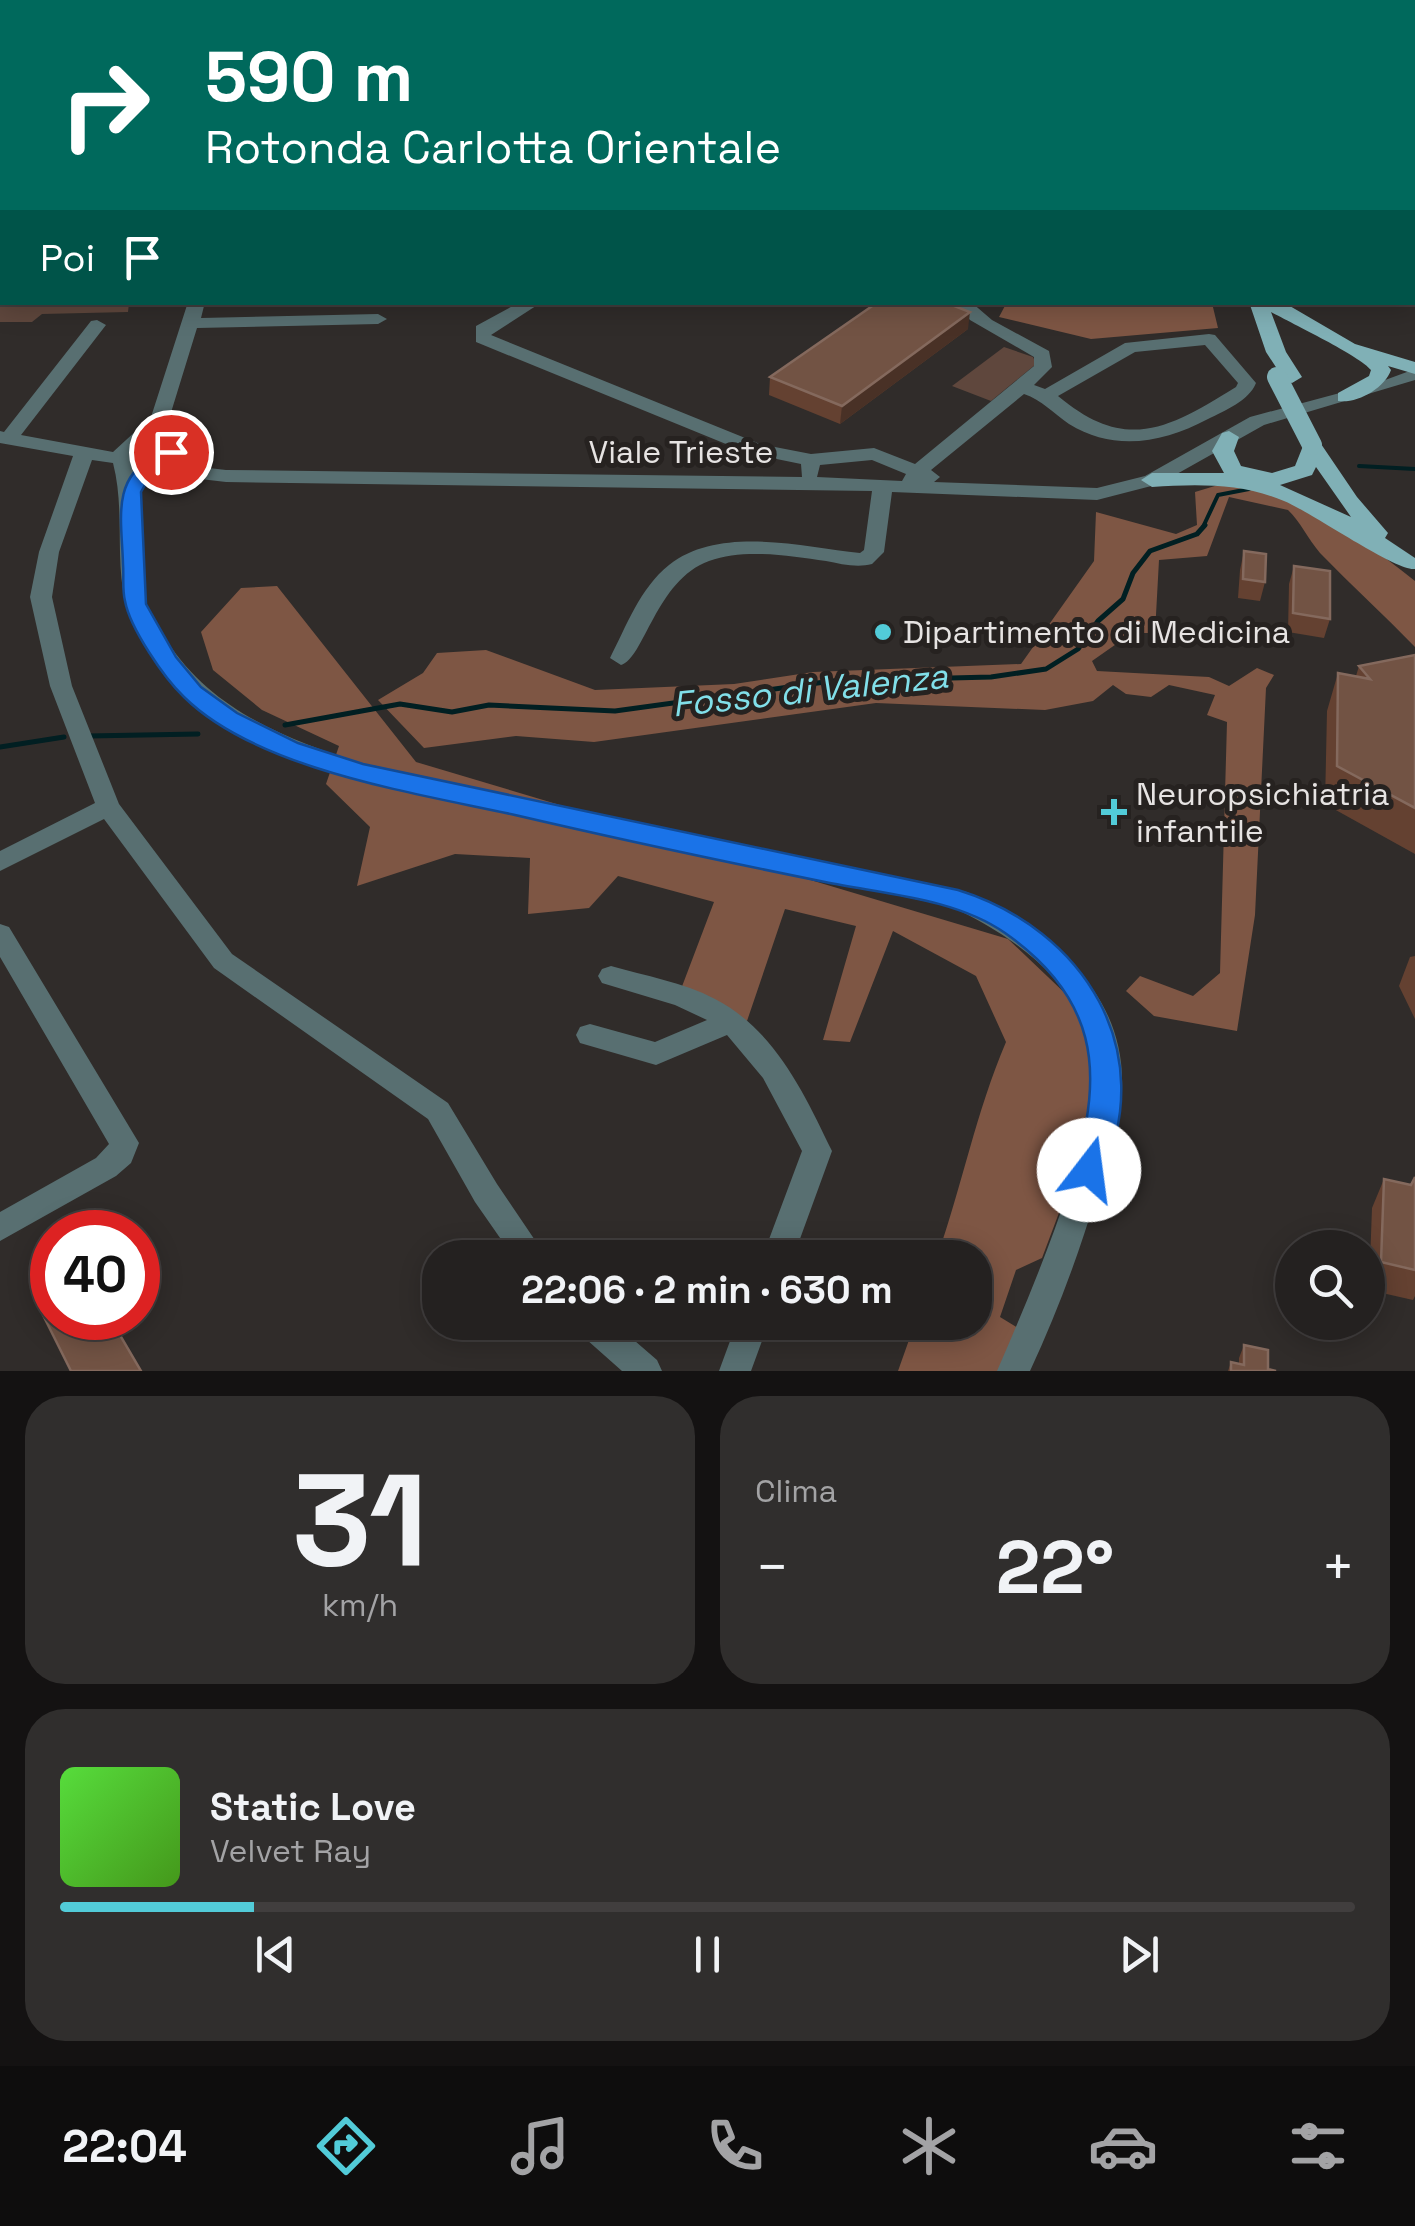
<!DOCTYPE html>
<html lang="it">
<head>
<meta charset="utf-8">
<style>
	body { margin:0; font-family:"Space Grotesk",sans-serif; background:#302e2d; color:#f1f3f6; height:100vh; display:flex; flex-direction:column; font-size:38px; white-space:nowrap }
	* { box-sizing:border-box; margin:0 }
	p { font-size:32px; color:#a3a3a5 }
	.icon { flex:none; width:55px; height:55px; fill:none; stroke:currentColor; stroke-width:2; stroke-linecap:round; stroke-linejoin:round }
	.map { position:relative; height:1371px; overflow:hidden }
	.details { display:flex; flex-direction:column; gap:25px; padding:25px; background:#141212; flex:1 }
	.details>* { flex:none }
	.hud { position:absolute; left:0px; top:0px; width:1415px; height:305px; box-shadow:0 5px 25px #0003,0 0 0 2px #413e3e; background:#00695c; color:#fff; overflow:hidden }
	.tools { position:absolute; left:1275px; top:1230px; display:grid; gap:20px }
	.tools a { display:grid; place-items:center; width:110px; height:110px; border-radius:50%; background:#242120; box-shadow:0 5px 25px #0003,0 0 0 2px #413e3e; font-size:50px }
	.speed { position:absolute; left:30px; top:1210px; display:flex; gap:20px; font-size:50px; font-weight:700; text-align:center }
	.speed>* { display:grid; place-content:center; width:130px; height:130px; border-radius:50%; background:#242120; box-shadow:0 5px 25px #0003,0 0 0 2px #413e3e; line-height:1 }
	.speed .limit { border:15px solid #d22; background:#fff; color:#111 }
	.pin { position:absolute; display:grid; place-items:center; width:85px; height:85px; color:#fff; margin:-42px; border:5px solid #fff; border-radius:50%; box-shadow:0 2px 10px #0007 }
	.me { position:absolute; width:110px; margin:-55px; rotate:15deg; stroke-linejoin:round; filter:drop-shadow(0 0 8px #0008) }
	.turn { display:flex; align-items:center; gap:35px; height:210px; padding:0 40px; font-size:45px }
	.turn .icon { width:130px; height:130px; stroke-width:2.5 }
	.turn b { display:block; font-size:70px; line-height:85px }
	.then { display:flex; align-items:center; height:95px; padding:0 40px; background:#0003; gap:20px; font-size:38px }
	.big { font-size:75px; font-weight:700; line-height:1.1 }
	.details .tile { flex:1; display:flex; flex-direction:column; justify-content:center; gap:15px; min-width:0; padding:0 35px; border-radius:40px; background:#302e2d }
	.details .dial { align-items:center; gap:0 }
	.dial b { font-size:130px; line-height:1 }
	.song { display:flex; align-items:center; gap:30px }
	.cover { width:120px; height:120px; border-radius:15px; background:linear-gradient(135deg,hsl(110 70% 55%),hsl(100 70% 35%)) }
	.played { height:10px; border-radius:5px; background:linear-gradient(90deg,#52cbd8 15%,#413e3e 15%) }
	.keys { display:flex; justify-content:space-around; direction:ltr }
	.heat { display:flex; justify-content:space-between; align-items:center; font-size:55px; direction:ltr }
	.details .tiles { flex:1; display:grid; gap:25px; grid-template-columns:1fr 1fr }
	.tile:last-child { grid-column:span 2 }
	.trip { position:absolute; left:422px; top:1240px; width:570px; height:100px; border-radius:40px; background:#242120; box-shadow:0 5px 25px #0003,0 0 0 2px #413e3e; font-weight:700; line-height:100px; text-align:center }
	.dock { display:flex; height:160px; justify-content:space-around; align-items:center; background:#0e0d0d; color:#a3a3a5 }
	.dock .icon { width:70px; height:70px }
	.dock .current { color:#52cbd8 }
	.dock b { font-size:45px; color:#f1f3f6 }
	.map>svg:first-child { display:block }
	.green { fill:#5f473d }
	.forest { fill:#7e5644 }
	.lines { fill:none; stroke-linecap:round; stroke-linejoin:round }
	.stream-far1 { stroke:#011f22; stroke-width:4 }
	.stream { stroke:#011f22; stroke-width:5 }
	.minor { fill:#586f71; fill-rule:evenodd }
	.major { fill:#80b0b6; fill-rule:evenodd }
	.major-bridge { stroke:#80b0b6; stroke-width:20 }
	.wall { fill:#644131 }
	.shaded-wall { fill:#493126 }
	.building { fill:#725344; stroke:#84695d; stroke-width:2.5 }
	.route { fill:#1a73e8; stroke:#114b97; stroke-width:2.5 }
	.poi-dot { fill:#52cbd8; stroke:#262220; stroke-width:4 }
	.labels { text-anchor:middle; stroke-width:10; stroke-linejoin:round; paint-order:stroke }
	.street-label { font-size:32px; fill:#e6e3e2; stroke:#262220 }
	.poi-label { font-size:32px; fill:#e6e3e2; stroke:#262220; text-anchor:start }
	.water-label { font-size:35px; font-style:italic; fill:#81dfe9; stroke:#262220 }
</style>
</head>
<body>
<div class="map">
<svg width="1415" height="1371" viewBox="0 0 1415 1371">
	<rect width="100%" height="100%" fill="#302c2a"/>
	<!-- green -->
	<path class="green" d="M 0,254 L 2,302 L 129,303 L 128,312 L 42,314 L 32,322 L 0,322 Z
		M 1004,347 L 1033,357 L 1036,364 L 991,401 L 952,386 Z"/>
	<!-- forest -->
	<path class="forest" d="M 1007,302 L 1212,303 L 1218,328 L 1091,339 L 999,317 Z
		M 1228,482 C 1300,497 1358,535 1415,581 L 1415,647 C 1384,615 1351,585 1320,553 C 1308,539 1300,521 1288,510 L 1229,497 L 1207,556 L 1159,560 L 1155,633 L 1132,633 L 1092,661 L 1097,671 L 1209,677 L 1229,686 L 1257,668 L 1274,675 L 1266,688 L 1255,915 L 1237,1031 L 1154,1016 L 1126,991 L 1140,976 L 1193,996 L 1220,973 L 1227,722 L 1207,715 L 1215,695 L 1169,685 L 1151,697 L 1126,694 L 1113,685 L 1093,701 L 1045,710 L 876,703 L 594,742 L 516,736 L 424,748 L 378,700 L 423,673 L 437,653 L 486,650 L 595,690 L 734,684 L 813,672 L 1021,664 L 1094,561 L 1096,512 L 1176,534 L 1197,525 L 1195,492 Z
		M 277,586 L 416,762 L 1008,939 L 1069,997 L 1101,1064 L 1086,1141 L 1042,1258 L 1016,1270 L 1000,1317 L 1018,1328 L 999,1371 L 898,1371 L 915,1323 L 975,1322 L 975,1258 L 937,1257 C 962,1186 976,1112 1006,1042 L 976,976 L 893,931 L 850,1042 L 823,1040 L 856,926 L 785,909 L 747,1021 L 678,997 L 714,902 L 618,876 L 589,908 L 528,914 L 530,858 L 455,854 L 357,886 L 370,827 L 326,784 L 339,746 L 262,710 L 213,670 L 201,632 L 241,588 Z"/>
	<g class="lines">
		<!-- stream-far1 -->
		<path class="stream-far1" d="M 1359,466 L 1415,469
			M 1203,527 L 1218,495 L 1249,489"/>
		<!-- stream -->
		<path class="stream" d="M 285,725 L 400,704 L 452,712 L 489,705 L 615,711 L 832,681 L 991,677 L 1046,669 L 1078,649 L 1098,621 L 1123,599 L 1133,573 L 1150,551 L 1197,534 L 1205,525
			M 88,736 L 198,734
			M 0,747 L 64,737"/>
		<!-- minor -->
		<path class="minor" d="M 163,0 L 175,0 L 175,2 L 163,2 Z
			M 486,0 L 507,0 L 508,2 L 487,2 Z
			M 716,0 L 737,0 L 738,2 L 717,2 Z
			M 922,0 L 944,0 L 945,2 L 923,2 Z
			M 1294,0 L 1317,0 L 1318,2 L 1295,2 Z
			M 1368,0 L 1389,0 L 1390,2 L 1369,2 Z
			M 1412,5 L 1415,6 L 1415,14 L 1412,13 Z
			M 2,45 L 2,56 L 0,57 L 0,46 Z
			M 1415,53 L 1415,61 L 1412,62 L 1412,54 Z
			M 1412,69 L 1415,70 L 1415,78 L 1412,77 Z
			M 1412,100 L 1415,100 L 1415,108 L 1412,108 Z
			M 1412,117 L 1415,117 L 1412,126 Z
			M 0,154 L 2,154 L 2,163 L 0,163 Z
			M 1412,166 L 1415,166 L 1415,176 L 1412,175 Z
			M 1415,205 L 1415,216 L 1412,217 L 1412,206 Z
			M 1412,290 L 1415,291 L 1415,301 L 1412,300 Z
			M 188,302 L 205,302 L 201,318 L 378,314 L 387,319 L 378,324 L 197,328 L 169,419 L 154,436 L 171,438 L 173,442 C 162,452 146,445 130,457 C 144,504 136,553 146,601 C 149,615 159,629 167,641 C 212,711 287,739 363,764 L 967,892 C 1047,929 1126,991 1122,1089 C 1121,1125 1108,1159 1097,1193 C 1079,1254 1057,1313 1030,1371 L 997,1371 C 1024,1309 1049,1249 1070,1185 C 1080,1154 1092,1122 1094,1088 C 1099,998 1026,942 952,907 L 360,780 C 278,757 197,723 150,649 C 141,634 129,618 125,601 C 115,556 125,509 113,463 L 92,460 L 59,552 L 52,597 L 72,686 L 119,804 L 232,954 L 448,1103 L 497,1184 L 547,1258 L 514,1258 L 475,1202 L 428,1119 L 214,968 L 104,819 L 0,871 L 0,851 L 95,803 L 50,686 L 30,597 L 39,552 L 73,456 L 0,443 L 0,431 L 4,432 L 91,321 L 97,320 L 106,325 L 21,435 L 113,452 L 151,417 Z
			M 520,302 L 542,302 L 491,335 L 760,444 L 811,454 L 874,448 L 915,464 L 1034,366 L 1034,357 L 970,320 L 954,302 L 971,302 L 992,320 L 1049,351 L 1052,367 L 1034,385 L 1045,389 L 1125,343 L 1209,334 L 1215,335 L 1256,383 C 1249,401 1224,411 1208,419 C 1163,443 1114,452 1069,424 C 1053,413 1042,400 1024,394 L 931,470 L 940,477 L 934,482 L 1097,488 L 1145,476 L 1250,417 L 1377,383 L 1415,369 L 1415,380 L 1264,425 L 1159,484 L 1097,500 L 892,492 L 884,552 L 872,564 C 857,568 841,564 826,561 C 789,556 745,548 709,561 C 656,580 644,659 621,665 L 610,658 C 626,627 640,588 669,565 C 720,525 802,547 860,553 L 864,550 L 872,491 L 226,482 L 149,473 L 139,467 L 149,461 L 226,470 L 802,477 L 801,464 L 748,453 L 476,342 L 476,326 ZM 1205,345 L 1238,383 L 1236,387 C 1168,429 1126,453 1058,396 L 1135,352 ZM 872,460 L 906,474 L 902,481 L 817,477 L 820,465 Z
			M 0,924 L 9,927 L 139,1143 L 131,1163 L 116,1176 L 0,1241 L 0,1212 L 96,1158 L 109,1144 L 0,957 Z
			M 611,966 C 645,976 683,982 715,999 C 775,1030 804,1093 832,1151 L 793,1258 L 762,1258 L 802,1151 L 763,1078 L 727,1035 L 656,1065 L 580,1043 L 576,1035 L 580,1027 L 590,1024 L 655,1042 L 707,1020 L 675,1005 L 602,983 L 598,976 L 602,969 Z
			M 573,1322 L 613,1322 L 657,1360 L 662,1371 L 622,1371 L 578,1332 Z
			M 737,1322 L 769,1322 L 751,1371 L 719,1371 Z"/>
		<!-- major -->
		<path class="major" d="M 1023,0 L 1037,0 L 1037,2 L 1023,2 Z
			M 1249,302 L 1283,302 L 1355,344 L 1415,362 L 1415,374 L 1388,366 L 1391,370 C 1385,388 1357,404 1338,401 L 1338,393 L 1369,376 L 1371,370 C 1360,356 1293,324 1271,312 L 1286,352 L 1302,377 L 1292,383 L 1285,381 L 1266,352 Z
			M 1229,431 L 1239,437 L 1234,451 L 1241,466 L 1272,473 L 1295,466 L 1305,441 L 1319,441 L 1357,497 L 1388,533 L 1385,538 L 1415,558 L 1415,569 C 1397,572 1311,512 1284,501 C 1242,483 1197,484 1152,487 L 1141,480 L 1152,473 L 1224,473 L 1212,451 L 1222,433 ZM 1316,467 L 1351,517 L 1280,485 L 1312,475 Z"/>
		<!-- major-bridge -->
		<path class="major-bridge" d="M 1277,377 L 1312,445"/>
	</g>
	<!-- wall -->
	<path class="wall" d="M 968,329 L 840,424 L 769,395 L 770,377 Z
		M 1244,551 L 1265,582 L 1260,601 L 1238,598 L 1240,570 Z
		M 1294,566 L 1330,619 L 1324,638 L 1288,632 L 1289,584 Z
		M 1415,655 L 1415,854 L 1325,804 L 1327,711 L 1338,673 L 1356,676 L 1359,666 Z
		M 1415,956 L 1415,1019 L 1399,986 L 1410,957 Z
		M 1415,1177 L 1415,1296 L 1413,1300 L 1369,1290 L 1372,1208 L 1384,1179 L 1411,1185 Z
		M 1244,1345 L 1268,1369 L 1276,1371 L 1228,1371 L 1231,1362 L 1239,1364 L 1239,1358 Z"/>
	<!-- shaded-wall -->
	<path class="shaded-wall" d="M 970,312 L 968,329 L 840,424 L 842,406 Z"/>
	<!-- building -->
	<path class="building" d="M 878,302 L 944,302 L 970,312 L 842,406 L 770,377 Z
		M 1244,551 L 1266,554 L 1265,582 L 1243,579 Z
		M 1294,566 L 1330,571 L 1330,619 L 1293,613 Z
		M 1415,655 L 1415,808 L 1337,766 L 1338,673 L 1370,679 L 1359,666 Z
		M 1415,1177 L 1415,1270 L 1381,1262 L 1384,1179 L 1411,1185 Z
		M 52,1304 L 52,1318 L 110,1318 L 141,1371 L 71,1371 L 41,1311 Z
		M 1244,1345 L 1268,1350 L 1268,1369 L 1276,1371 L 1231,1371 L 1231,1362 L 1244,1365 Z"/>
	<!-- route -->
	<path class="route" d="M 171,446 L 181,452 L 171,464 L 153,471 L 141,492 L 146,604 L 176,657 L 201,687 L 237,713 L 298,743 L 363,764 L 958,890 C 1084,929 1161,1052 1100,1179 L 1089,1183 L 1079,1179 L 1074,1170 C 1106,1070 1095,996 1005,933 C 955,898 883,894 825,882 C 721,861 618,839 515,815 C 416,793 258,770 184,697 C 164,678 130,628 125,601 C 122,589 124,576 123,564 C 122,523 111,478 153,458 C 161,454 162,448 171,446 Z"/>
	<!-- markers -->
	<g class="poi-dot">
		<circle cx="883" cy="632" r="10"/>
		<path d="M1109 797h10v10h10v10h-10v10h-10v-10h-10v-10h10z"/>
	</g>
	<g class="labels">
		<!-- street labels -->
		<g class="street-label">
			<text x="681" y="463">Viale Trieste</text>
		</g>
		<!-- poi labels -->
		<g class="poi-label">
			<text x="903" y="643">Dipartimento di Medicina</text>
			<text x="1136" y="805">Neuropsichiatria<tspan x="1136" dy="37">infantile</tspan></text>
		</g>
		<!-- water labels -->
		<g class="water-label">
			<text transform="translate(810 690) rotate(-6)" y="12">Fosso di Valenza</text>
		</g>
	</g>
</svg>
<div class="tools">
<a><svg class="icon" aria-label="search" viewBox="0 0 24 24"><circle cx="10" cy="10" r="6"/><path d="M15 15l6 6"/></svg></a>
</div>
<div class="speed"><div class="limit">40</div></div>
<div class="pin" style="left:171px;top:452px;background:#d93025"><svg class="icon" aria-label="arrive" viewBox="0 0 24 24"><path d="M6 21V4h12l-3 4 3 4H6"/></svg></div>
<svg class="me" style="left:1089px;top:1170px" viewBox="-20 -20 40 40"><circle r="19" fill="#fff"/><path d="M0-13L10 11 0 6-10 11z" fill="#1a73e8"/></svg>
<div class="trip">22:06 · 2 min · 630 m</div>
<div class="hud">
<div class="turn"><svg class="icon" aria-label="right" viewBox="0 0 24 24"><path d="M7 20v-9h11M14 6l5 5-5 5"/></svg><div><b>590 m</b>Rotonda Carlotta Orientale</div></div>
<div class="then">Poi<svg class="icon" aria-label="arrive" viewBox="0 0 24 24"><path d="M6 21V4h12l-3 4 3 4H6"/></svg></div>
</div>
</div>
<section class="details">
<div class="tiles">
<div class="tile dial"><b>31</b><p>km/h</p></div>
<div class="tile"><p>Clima</p>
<div class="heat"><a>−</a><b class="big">22°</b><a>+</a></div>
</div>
<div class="tile">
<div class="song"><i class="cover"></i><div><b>Static Love</b><p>Velvet Ray</p></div></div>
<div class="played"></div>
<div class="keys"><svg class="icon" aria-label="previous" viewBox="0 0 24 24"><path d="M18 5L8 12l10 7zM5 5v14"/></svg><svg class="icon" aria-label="pause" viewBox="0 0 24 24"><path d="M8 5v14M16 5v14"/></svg><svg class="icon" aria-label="next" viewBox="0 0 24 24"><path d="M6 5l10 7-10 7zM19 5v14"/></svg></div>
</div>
</div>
</section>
<nav class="dock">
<b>22:04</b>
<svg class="icon current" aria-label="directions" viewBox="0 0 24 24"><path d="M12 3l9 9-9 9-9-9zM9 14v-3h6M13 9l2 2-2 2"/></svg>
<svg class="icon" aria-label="music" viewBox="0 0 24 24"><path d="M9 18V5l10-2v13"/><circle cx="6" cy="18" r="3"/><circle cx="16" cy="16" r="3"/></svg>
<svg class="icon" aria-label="phone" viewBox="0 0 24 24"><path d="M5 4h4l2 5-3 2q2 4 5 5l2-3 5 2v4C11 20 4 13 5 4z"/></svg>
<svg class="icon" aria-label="climate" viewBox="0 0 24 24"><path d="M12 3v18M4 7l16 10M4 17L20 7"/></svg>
<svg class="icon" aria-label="car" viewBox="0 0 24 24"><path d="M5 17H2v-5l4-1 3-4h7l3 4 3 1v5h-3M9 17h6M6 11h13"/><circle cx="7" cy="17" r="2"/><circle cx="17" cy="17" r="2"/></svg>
<svg class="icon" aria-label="filters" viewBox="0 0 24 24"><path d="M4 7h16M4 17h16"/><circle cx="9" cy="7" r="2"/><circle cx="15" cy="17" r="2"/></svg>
</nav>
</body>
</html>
